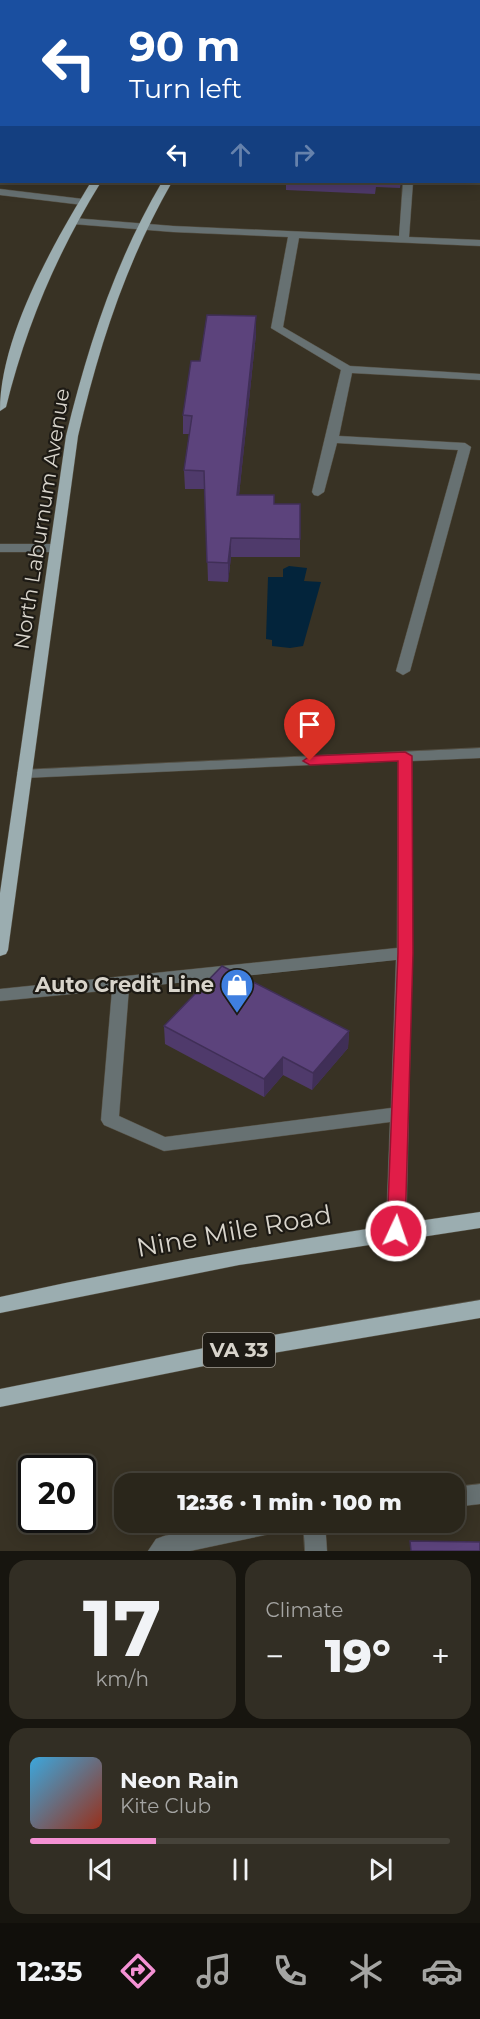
<!DOCTYPE html>
<html lang="en">
<head>
<meta charset="utf-8">
<style>
	body { margin:0; font-family:Montserrat,sans-serif; background:#322e24; color:#f1f3f6; height:100vh; display:flex; flex-direction:column; font-size:22px; white-space:nowrap }
	* { box-sizing:border-box; margin:0 }
	p { font-size:20px; color:#a5a5a3 }
	.icon { flex:none; width:33px; height:33px; fill:none; stroke:currentColor; stroke-width:2; stroke-linecap:round; stroke-linejoin:round }
	.map { position:relative; height:1551px; overflow:hidden }
	.sheet { display:flex; flex-direction:column; gap:9px; padding:9px; background:#17150f; flex:1 }
	.sheet>* { flex:none }
	.hud { position:absolute; left:0px; top:0px; width:480px; height:183px; box-shadow:0 3px 15px #0003,0 0 0 2px #46433a; background:#1a4fa0; color:#fff; overflow:hidden }
	.speed { position:absolute; left:18px; top:1455px; display:flex; gap:12px; font-size:30px; font-weight:700; text-align:center }
	.speed>* { display:grid; place-content:center; width:78px; height:78px; border-radius:50%; background:#2a261b; box-shadow:0 3px 15px #0003,0 0 0 2px #46433a; line-height:1 }
	.speed .limit { border:3px solid #111; border-radius:9px; background:#fff; color:#111 }
	.pin { position:absolute; display:grid; place-items:center; width:51px; height:51px; color:#fff; margin:-62px -26px; border-radius:50% 50% 50% 0; rotate:-45deg; box-shadow:0 0 6px #0007 }
	.pin .icon { rotate:45deg }
	.me { position:absolute; width:66px; margin:-33px; rotate:3deg; stroke-linejoin:round; filter:drop-shadow(0 0 4px #0008) }
	.turn { display:flex; align-items:center; gap:21px; height:126px; padding:0 30px; font-size:27px }
	.turn .icon { width:78px; height:78px; stroke-width:2.5 }
	.turn b { display:block; font-size:42px; line-height:51px }
	.lanes { display:flex; align-items:center; height:57px; padding:0 30px; background:#0003; justify-content:center; gap:30px; direction:ltr }
	.lanes .off { opacity:.35 }
	.big { font-size:45px; font-weight:800; line-height:1.1 }
	.sheet .widget { flex:1; display:flex; flex-direction:column; justify-content:center; gap:9px; min-width:0; padding:0 21px; border-radius:18px; background:#322e24 }
	.sheet .dial { align-items:center; gap:0 }
	.dial b { font-size:78px; line-height:1 }
	.song { display:flex; align-items:center; gap:18px }
	.cover { width:72px; height:72px; border-radius:9px; background:linear-gradient(135deg,hsl(200 70% 55%),hsl(10 70% 35%)) }
	.played { height:6px; border-radius:3px; background:linear-gradient(90deg,#f491d4 30%,#46433a 30%) }
	.keys { display:flex; justify-content:space-around; direction:ltr }
	.heat { display:flex; justify-content:space-between; align-items:center; font-size:33px; direction:ltr }
	.sheet .tiles { flex:1; display:grid; gap:9px; grid-template-columns:1fr 1fr }
	.widget:last-child { grid-column:span 2 }
	.trip { position:absolute; left:114px; top:1473px; width:351px; height:60px; border-radius:18px; background:#2a261b; box-shadow:0 3px 15px #0003,0 0 0 2px #46433a; font-weight:800; line-height:60px; text-align:center }
	.menu { display:flex; height:96px; justify-content:space-around; align-items:center; background:#110f0b; color:#a5a5a3 }
	.menu .icon { width:42px; height:42px }
	.menu .selected { color:#f491d4 }
	.menu b { font-size:27px; color:#f1f3f6 }
	.map>svg:first-child { display:block }
	.water { fill:#03243b }
	.lines { fill:none; stroke-linecap:round; stroke-linejoin:round }
	.minor-casing { stroke:#554f42; stroke-width:1 }
	.major-casing { stroke:#554f42; stroke-width:1 }
	.minor { fill:#677172; fill-rule:evenodd }
	.major { fill:#9badb0; fill-rule:evenodd }
	.wall { fill:#4f3a6b }
	.shaded-wall { fill:#402f57 }
	.building { fill:#5c437c; stroke:#402f57; stroke-width:1.5 }
	.route { fill:#e11d48; stroke:#92132f; stroke-width:1.5 }
	.labels { text-anchor:middle; stroke-width:4.5; stroke-linejoin:round; paint-order:stroke }
	.shield { fill:#1d1a14; stroke:#a09c94; stroke-width:1.5 }
	.shield-label { font-size:20px; font-weight:bold; fill:#d8d4cb }
	.street-label { font-size:21px; fill:#d8d4cb; stroke:#1d1a14 }
	.poi-label { font-size:21px; font-weight:bold; fill:#d8d4cb; stroke:#1d1a14; text-anchor:end }
	.near-street-label { font-size:26px; fill:#d8d4cb; stroke:#1d1a14 }
</style>
</head>
<body>
<div class="map">
<svg width="480" height="1551" viewBox="0 0 480 1551">
	<rect width="100%" height="100%" fill="#383224"/>
	<!-- water -->
	<path class="water" d="M 289,566 L 307,568 L 304,581 L 321,582 L 303,646 L 290,648 L 272,646 L 272,640 L 266,639 L 268,577 L 283,577 L 283,569 Z"/>
	<g class="lines">
		<!-- minor casing -->
		<g class="minor-casing">
			<path id="minor" d="M 478,151 L 480,151 L 480,157 L 478,157 Z
				M 403,182 L 413,182 L 409,237 L 480,240 L 480,246 L 299,238 L 283,327 L 350,366 L 480,374 L 480,380 L 352,373 L 339,436 L 465,443 L 471,447 L 410,671 L 403,675 L 396,671 L 458,450 L 337,443 L 324,492 L 318,496 L 314,495 L 312,492 L 341,370 L 271,328 L 288,237 L 173,232 L 73,224 L 68,221 L 73,218 L 173,226 L 399,236 Z
				M 0,189 L 83,199 L 88,202 L 83,205 L 0,195 Z
				M 0,544 L 57,544 L 63,548 L 57,552 L 0,552 Z
				M 480,748 L 480,758 L 412,761 C 413,918 410,1074 406,1231 L 403,1237 L 396,1239 L 389,1237 L 386,1231 L 390,1122 L 164,1151 L 104,1125 L 101,1120 L 112,990 L 0,1001 L 0,989 L 397,948 L 398,761 L 24,778 L 17,773 L 19,770 ZM 396,960 L 391,1108 L 165,1137 L 119,1116 L 129,988 Z
				M 480,1484 L 480,1504 L 454,1507 L 454,1487 Z
				M 227,1522 L 290,1522 L 287,1529 L 279,1532 L 190,1551 L 148,1551 L 156,1539 L 164,1536 Z
				M 303,1522 L 325,1522 L 327,1551 L 305,1551 Z"/>
		</g>
		<!-- major casing -->
		<g class="major-casing">
			<path id="major" d="M 258,0 L 267,0 L 257,2 Z
				M 321,0 L 329,0 L 320,2 Z
				M 91,182 L 101,182 C 57,253 26,326 6,407 L 0,411 C 0,337 53,244 91,182 Z
				M 162,182 L 172,182 C 126,262 99,346 78,436 L 8,950 L 6,954 L 0,956 L 0,893 L 66,436 C 88,346 115,262 162,182 Z
				M 480,1212 L 480,1228 L 239,1265 L 0,1313 L 0,1297 C 159,1262 319,1235 480,1212 Z
				M 480,1300 L 480,1318 L 244,1358 L 0,1407 L 0,1389 L 244,1340 Z"/>
		</g>
		<!-- minor -->
		<use href="#minor" class="minor"/>
		<!-- major -->
		<use href="#major" class="major"/>
	</g>
	<!-- wall -->
	<path class="wall" d="M 286,182 L 401,182 L 400,188 L 376,187 L 375,194 L 286,190 Z
		M 256,334 L 239,495 L 274,504 L 300,504 L 300,557 L 231,557 L 228,582 L 208,581 L 205,489 L 185,489 L 184,470 L 189,434 L 183,434 L 183,415 L 200,361 Z
		M 164,1026 L 349,1031 L 348,1048 L 312,1090 L 283,1075 L 264,1097 L 165,1044 Z"/>
	<!-- shaded-wall -->
	<path class="shaded-wall" d="M 256,316 L 256,334 L 237,514 L 237,495 Z
		M 231,538 L 231,557 L 228,582 L 228,563 Z
		M 349,1031 L 348,1048 L 312,1090 L 313,1073 Z
		M 283,1057 L 283,1075 L 264,1097 L 264,1079 Z"/>
	<!-- building -->
	<path class="building" d="M 207,315 L 256,316 L 237,495 L 274,495 L 274,504 L 300,504 L 300,539 L 231,538 L 228,563 L 207,562 L 204,471 L 184,470 L 192,416 L 183,415 L 191,361 L 200,361 Z
		M 222,966 L 349,1031 L 313,1073 L 283,1057 L 264,1079 L 164,1026 Z
		M 410,1541 L 480,1542 L 480,1551 L 411,1551 Z"/>
	<!-- route -->
	<path class="route" d="M 405,752 L 412,756 L 413,953 L 405,1231 L 402,1236 L 396,1239 L 390,1236 L 387,1231 L 398,953 L 398,761 L 310,765 L 303,761 L 310,756 Z"/>
	<!-- icons -->
	<defs>
		<g id="shop-pin" transform="scale(1.725)"><path d="M0 17L-7.5 6A9.5 9.5 0 1 1 7.5 6Z" fill="#3f7fe0" stroke="#1d1a14"/><path d="M-5-2.5h2.3a2.7 3.5 0 0 1 5.4 0H5L5.5 6h-11ZM-1.5-2.5h3a1.5 2.3 0 0 0-3 0Z" fill="#fff"/></g>
	</defs>
	<g fill-rule="evenodd">
		<use href="#shop-pin" x="237" y="985"/>
	</g>
	<g class="labels">
		<!-- shield labels -->
		<rect class="shield" x="203" y="1333" width="72" height="34" rx="4.5"/>
		<g class="shield-label">
			<text x="239" y="1357">VA 33</text>
		</g>
		<!-- street labels -->
		<g class="street-label">
			<text transform="translate(42 519) rotate(-81)" y="7">North Laburnum Avenue</text>
		</g>
		<!-- poi labels -->
		<g class="poi-label">
			<text x="214" y="992">Auto Credit Line</text>
		</g>
		<!-- near-street labels -->
		<g class="near-street-label">
			<text transform="translate(234 1231) rotate(-10)" y="9">Nine Mile Road</text>
		</g>
	</g>
</svg>
<div class="speed"><div class="limit">20</div></div>
<div class="pin" style="left:310px;top:761px;background:#d93025"><svg class="icon" aria-label="arrive" viewBox="0 0 24 24"><path d="M6 21V4h12l-3 4 3 4H6"/></svg></div>
<svg class="me" style="left:396px;top:1231px" viewBox="-20 -20 40 40"><circle r="17" fill="#e11d48" stroke="#fff" stroke-width="3"/><path d="M0-11L8 9 0 5-8 9z" fill="#fff"/></svg>
<div class="trip">12:36 · 1 min · 100 m</div>
<div class="hud">
<div class="turn"><svg class="icon" aria-label="left" viewBox="0 0 24 24"><path d="M17 20v-9H6M10 6l-5 5 5 5"/></svg><div><b>90 m</b>Turn left</div></div>
<div class="lanes"><svg class="icon" aria-label="left" viewBox="0 0 24 24"><path d="M17 20v-9H6M10 6l-5 5 5 5"/></svg><svg class="icon off" aria-label="ahead" viewBox="0 0 24 24"><path d="M12 20V5M6 11l6-6 6 6"/></svg><svg class="icon off" aria-label="right" viewBox="0 0 24 24"><path d="M7 20v-9h11M14 6l5 5-5 5"/></svg></div>
</div>
</div>
<section class="sheet">
<div class="tiles">
<div class="widget dial"><b>17</b><p>km/h</p></div>
<div class="widget"><p>Climate</p>
<div class="heat"><a>−</a><b class="big">19°</b><a>+</a></div>
</div>
<div class="widget">
<div class="song"><i class="cover"></i><div><b>Neon Rain</b><p>Kite Club</p></div></div>
<div class="played"></div>
<div class="keys"><svg class="icon" aria-label="previous" viewBox="0 0 24 24"><path d="M18 5L8 12l10 7zM5 5v14"/></svg><svg class="icon" aria-label="pause" viewBox="0 0 24 24"><path d="M8 5v14M16 5v14"/></svg><svg class="icon" aria-label="next" viewBox="0 0 24 24"><path d="M6 5l10 7-10 7zM19 5v14"/></svg></div>
</div>
</div>
</section>
<nav class="menu">
<b>12:35</b>
<svg class="icon selected" aria-label="directions" viewBox="0 0 24 24"><path d="M12 3l9 9-9 9-9-9zM9 14v-3h6M13 9l2 2-2 2"/></svg>
<svg class="icon" aria-label="music" viewBox="0 0 24 24"><path d="M9 18V5l10-2v13"/><circle cx="6" cy="18" r="3"/><circle cx="16" cy="16" r="3"/></svg>
<svg class="icon" aria-label="phone" viewBox="0 0 24 24"><path d="M5 4h4l2 5-3 2q2 4 5 5l2-3 5 2v4C11 20 4 13 5 4z"/></svg>
<svg class="icon" aria-label="climate" viewBox="0 0 24 24"><path d="M12 3v18M4 7l16 10M4 17L20 7"/></svg>
<svg class="icon" aria-label="car" viewBox="0 0 24 24"><path d="M5 17H2v-5l4-1 3-4h7l3 4 3 1v5h-3M9 17h6M6 11h13"/><circle cx="7" cy="17" r="2"/><circle cx="17" cy="17" r="2"/></svg>
</nav>
</body>
</html>
